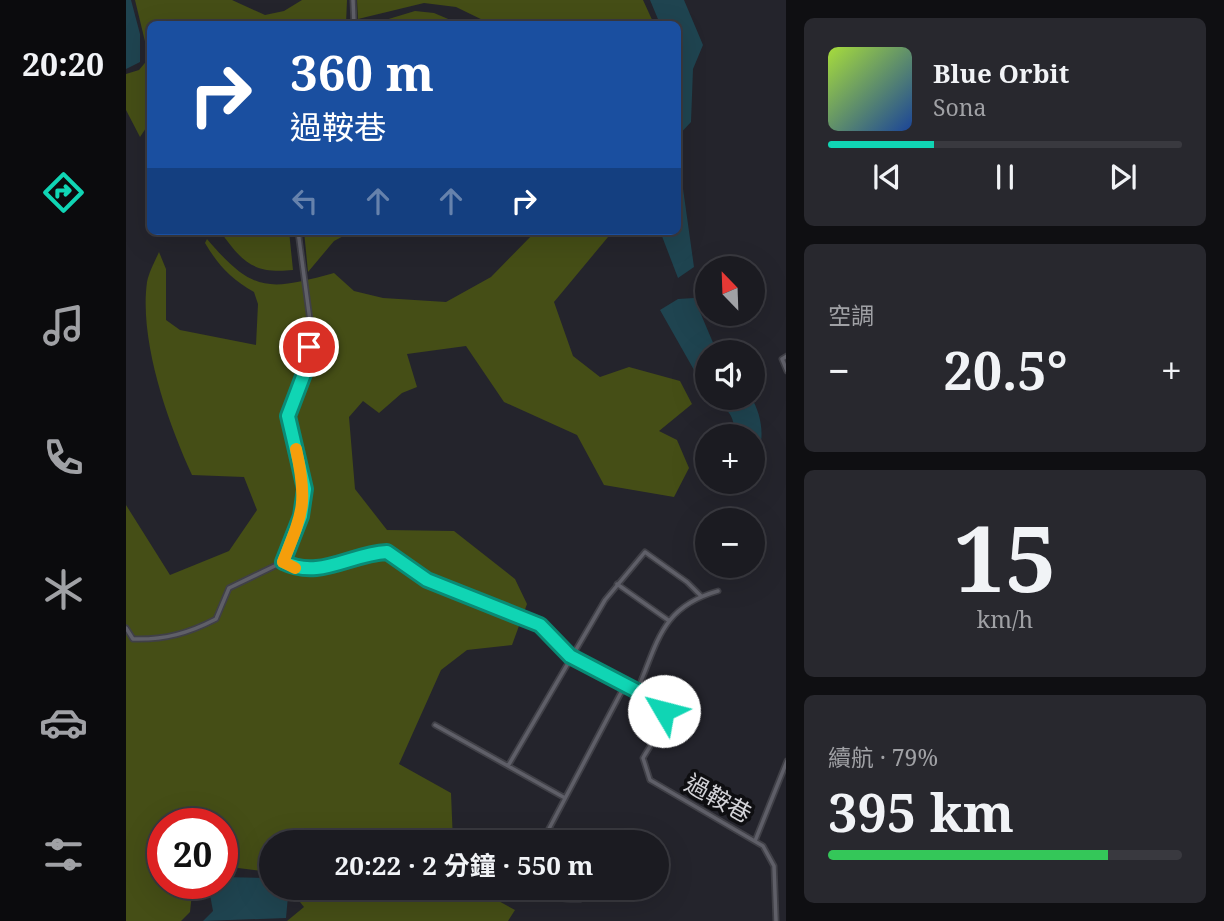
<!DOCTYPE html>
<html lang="zh-TW">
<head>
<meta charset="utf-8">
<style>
	body { margin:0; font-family:"Noto Serif","Noto Sans TC",serif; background:#28282e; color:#f1f3f6; height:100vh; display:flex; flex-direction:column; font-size:26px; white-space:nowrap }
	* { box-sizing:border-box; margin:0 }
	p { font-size:23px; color:#a0a1a5 }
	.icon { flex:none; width:38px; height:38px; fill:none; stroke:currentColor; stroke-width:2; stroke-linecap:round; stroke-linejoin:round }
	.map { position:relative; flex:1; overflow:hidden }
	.sheet { display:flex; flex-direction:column; gap:18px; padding:18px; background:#0f0f12; width:438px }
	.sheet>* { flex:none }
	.banner { position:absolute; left:21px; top:21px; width:534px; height:214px; border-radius:10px; box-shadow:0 7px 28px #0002,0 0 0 2px #39393f; background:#1a4fa0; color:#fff; overflow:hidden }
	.needle { width:46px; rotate:337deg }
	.tools { position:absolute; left:569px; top:256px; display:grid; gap:14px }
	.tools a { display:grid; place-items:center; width:70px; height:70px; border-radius:50%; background:#1b1b21; box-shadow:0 7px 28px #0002,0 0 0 2px #39393f; font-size:35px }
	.speed { position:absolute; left:21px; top:808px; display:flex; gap:14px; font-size:35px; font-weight:700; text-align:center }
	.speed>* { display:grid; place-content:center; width:91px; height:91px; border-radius:50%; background:#1b1b21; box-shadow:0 7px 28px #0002,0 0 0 2px #39393f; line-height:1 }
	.speed .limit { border:10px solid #d22; background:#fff; color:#111 }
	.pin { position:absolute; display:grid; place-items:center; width:60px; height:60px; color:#fff; margin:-30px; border:4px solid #fff; border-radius:50%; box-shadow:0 2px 7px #0007 }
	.me { position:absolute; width:77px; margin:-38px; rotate:307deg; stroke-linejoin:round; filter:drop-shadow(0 0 5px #0008) }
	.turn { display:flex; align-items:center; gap:24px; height:147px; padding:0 28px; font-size:32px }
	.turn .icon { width:91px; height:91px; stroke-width:2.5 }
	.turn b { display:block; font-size:49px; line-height:60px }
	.lanes { display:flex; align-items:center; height:66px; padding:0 28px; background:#0003; justify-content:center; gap:35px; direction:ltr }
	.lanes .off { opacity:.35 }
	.big { font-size:52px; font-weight:700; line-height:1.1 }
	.sheet .card { flex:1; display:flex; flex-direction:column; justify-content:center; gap:10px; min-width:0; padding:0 24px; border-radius:10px; background:#28282e }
	.sheet .dial { align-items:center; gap:0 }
	.dial b { font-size:91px; line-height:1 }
	.song { display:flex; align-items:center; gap:21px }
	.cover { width:84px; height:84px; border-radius:10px; background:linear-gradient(135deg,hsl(80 70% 55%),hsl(220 70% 35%)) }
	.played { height:7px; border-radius:4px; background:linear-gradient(90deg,#10d5b4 30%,#39393f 30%) }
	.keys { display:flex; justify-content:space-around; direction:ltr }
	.heat { display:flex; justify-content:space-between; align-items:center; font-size:38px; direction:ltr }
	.charge { height:10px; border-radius:5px; background:linear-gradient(90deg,#34c759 79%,#39393f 0) }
	.trip { position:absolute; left:133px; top:830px; width:410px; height:70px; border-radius:35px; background:#1b1b21; box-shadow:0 7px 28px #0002,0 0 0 2px #39393f; font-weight:700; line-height:70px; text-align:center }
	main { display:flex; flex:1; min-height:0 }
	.menu { display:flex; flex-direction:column; width:126px; justify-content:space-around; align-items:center; background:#0b0b0d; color:#a0a1a5 }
	.menu .icon { width:49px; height:49px }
	.menu .current { color:#10d5b4 }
	.menu b { font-size:32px; color:#f1f3f6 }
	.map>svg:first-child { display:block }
	.green { fill:#454e16 }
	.water { fill:#1f4450 }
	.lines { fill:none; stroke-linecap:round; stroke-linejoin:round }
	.service-casing { stroke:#404047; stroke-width:7 }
	.service { stroke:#5f5f68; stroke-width:3.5 }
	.route-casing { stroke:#0a8a75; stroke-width:18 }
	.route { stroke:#10d5b4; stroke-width:12 }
	.slow { stroke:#f59e0b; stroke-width:12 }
	.labels { text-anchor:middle; stroke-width:7; stroke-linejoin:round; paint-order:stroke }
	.street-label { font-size:24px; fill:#d2d2d7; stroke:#0e0e11 }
</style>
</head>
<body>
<main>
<nav class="menu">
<b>20:20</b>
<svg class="icon current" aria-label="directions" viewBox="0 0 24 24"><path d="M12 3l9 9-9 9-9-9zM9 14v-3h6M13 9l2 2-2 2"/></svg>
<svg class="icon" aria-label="music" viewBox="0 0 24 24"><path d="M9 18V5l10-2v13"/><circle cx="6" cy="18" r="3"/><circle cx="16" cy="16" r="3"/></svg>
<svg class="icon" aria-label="phone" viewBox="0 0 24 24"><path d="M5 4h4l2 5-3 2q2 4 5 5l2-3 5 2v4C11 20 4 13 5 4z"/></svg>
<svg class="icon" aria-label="climate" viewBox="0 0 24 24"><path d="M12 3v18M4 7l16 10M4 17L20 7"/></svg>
<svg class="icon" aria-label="car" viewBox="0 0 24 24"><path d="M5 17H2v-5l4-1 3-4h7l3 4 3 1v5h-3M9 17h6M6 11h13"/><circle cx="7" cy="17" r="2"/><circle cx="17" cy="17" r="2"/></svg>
<svg class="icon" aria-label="filters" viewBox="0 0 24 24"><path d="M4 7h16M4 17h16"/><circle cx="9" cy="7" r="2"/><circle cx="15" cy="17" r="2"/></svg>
</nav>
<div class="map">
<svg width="661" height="921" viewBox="0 0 661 921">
	<rect width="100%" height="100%" fill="#24242c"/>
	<!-- green -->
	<path class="green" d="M 9,0 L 106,0 L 139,15 L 158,11 L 176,0 L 221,0 L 220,24 L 24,24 L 24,122 L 14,137 L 0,110 L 0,74 L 13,70 L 23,58 Z
		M 231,0 L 517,0 L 528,24 L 365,24 L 330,7 L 298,3 L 232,19 Z
		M 289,11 L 308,13 L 334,24 L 246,24 Z
		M 94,231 L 163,231 L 167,270 C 127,274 116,262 94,231 Z
		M 178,231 L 227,231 L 208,241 L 182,272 Z
		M 410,231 L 487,231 L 428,302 L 447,356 L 474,377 L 503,367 L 554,381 L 566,404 L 533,431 L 551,440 L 563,468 L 548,497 L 478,485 L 451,435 L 378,402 L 340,346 L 281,354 L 291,387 L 276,393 L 253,413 L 237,401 L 223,417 L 229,489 L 261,530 L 328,531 L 389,579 L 401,604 L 386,645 L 341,650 L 315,670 L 273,764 L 325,793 L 327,842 L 145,842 L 145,872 L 96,866 L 96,824 L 37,824 L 37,884 L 67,884 L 64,912 L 55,921 L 0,921 L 0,505 L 44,575 L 103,551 L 131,510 L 118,477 L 66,475 C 42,423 13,341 21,282 C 23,272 29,261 33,252 L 40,269 L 40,320 L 54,330 L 130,345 L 132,304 L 128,292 C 105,279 92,265 79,243 L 81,239 C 127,293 142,291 208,273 L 228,291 L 257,298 L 320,302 L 365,277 Z
		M 162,887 L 347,887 L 389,910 L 382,921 L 161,921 L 178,907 Z"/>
	<!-- water -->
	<path class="water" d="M 0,0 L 5,0 L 14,34 L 14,62 L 0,69 Z
		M 524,0 L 558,0 L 577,45 L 567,69 L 565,122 L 551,137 L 551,24 L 534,24 Z
		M 551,146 L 568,267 L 552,278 L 534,231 L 551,231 Z
		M 568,298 L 591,352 L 581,352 L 581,374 L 572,377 L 534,310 L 552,299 Z
		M 589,397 L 625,397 C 636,415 641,443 627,461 L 626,436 L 609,436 C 608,415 603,407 583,401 Z
		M 96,877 L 140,878 L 145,887 L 151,887 L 162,896 L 160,918 L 77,921 L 87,911 L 82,884 L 96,884 Z"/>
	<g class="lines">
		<!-- service casing -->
		<g class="service-casing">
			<path id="service" d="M 227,0 L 228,24
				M 661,356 L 656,359 L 661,371
				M 157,562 L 175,516 L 179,489 L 162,416 L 181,366 L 185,328 L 172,231
				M 491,584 L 542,620
				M 0,628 L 7,639 C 39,640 63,633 90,619 L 103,588 L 157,562 C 194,580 223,555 261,552 L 301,580 L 414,625 L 444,656 L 536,705 C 542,722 525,744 517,758 L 524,780 L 637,846 L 648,866 L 650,921
				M 511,691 C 532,642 535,607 592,591
				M 309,725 L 439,798
				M 382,766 L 479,600 L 519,552 L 561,582 L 575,596
				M 629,841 L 661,761
				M 416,842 L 499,685
				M 467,842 L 467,840
				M 414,887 C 424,900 440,899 455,899 L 458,887"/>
		</g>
		<!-- service -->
		<use href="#service" class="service"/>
	</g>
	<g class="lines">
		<!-- route casing -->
		<g class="route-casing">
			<path id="route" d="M 183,347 L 181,366 L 162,416 L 179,489 L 175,516 L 157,562 C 194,580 223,554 261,552 L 301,580 L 414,625 L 444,656 L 530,701 L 538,711"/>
		</g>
		<!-- route -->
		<use href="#route" class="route"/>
		<!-- slow -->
		<path class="slow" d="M 169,568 L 157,562 C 177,512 182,503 170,449"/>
	</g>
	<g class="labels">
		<!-- street labels -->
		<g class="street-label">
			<text transform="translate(592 799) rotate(29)" y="8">過鞍巷</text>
		</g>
	</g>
</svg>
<div class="tools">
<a><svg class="needle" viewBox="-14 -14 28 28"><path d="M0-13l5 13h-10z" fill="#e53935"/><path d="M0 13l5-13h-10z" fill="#a0a1a5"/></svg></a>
<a><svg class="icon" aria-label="sound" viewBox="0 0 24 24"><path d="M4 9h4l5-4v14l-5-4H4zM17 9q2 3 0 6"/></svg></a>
<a>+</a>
<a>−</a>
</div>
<div class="speed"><div class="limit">20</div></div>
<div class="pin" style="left:183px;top:347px;background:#d93025"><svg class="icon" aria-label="arrive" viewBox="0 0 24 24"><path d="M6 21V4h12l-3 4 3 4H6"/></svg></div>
<svg class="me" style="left:538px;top:711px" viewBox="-20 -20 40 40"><circle r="19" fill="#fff"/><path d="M0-13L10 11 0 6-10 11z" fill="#10d5b4"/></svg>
<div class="trip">20:22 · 2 分鐘 · 550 m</div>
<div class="banner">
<div class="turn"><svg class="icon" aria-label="right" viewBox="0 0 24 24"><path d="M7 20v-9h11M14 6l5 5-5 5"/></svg><div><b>360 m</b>過鞍巷</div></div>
<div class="lanes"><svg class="icon off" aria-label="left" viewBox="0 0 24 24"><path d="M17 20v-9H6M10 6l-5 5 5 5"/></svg><svg class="icon off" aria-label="ahead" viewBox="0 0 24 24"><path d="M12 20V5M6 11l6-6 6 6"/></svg><svg class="icon off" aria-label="ahead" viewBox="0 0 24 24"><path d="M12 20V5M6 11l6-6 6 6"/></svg><svg class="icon" aria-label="right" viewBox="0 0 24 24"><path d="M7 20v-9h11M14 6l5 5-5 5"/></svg></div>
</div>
</div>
<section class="sheet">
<div class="card">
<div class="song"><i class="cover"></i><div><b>Blue Orbit</b><p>Sona</p></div></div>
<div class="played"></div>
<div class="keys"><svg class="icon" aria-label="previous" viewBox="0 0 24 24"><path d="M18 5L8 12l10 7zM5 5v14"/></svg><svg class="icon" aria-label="pause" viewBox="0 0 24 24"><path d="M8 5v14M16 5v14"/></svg><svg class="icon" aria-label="next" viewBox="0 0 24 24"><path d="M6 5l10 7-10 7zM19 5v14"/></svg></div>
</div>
<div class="card"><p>空調</p>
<div class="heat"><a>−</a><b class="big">20.5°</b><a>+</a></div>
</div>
<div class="card dial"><b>15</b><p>km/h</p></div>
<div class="card"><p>續航 · 79%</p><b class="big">395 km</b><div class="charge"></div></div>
</section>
</main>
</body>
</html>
